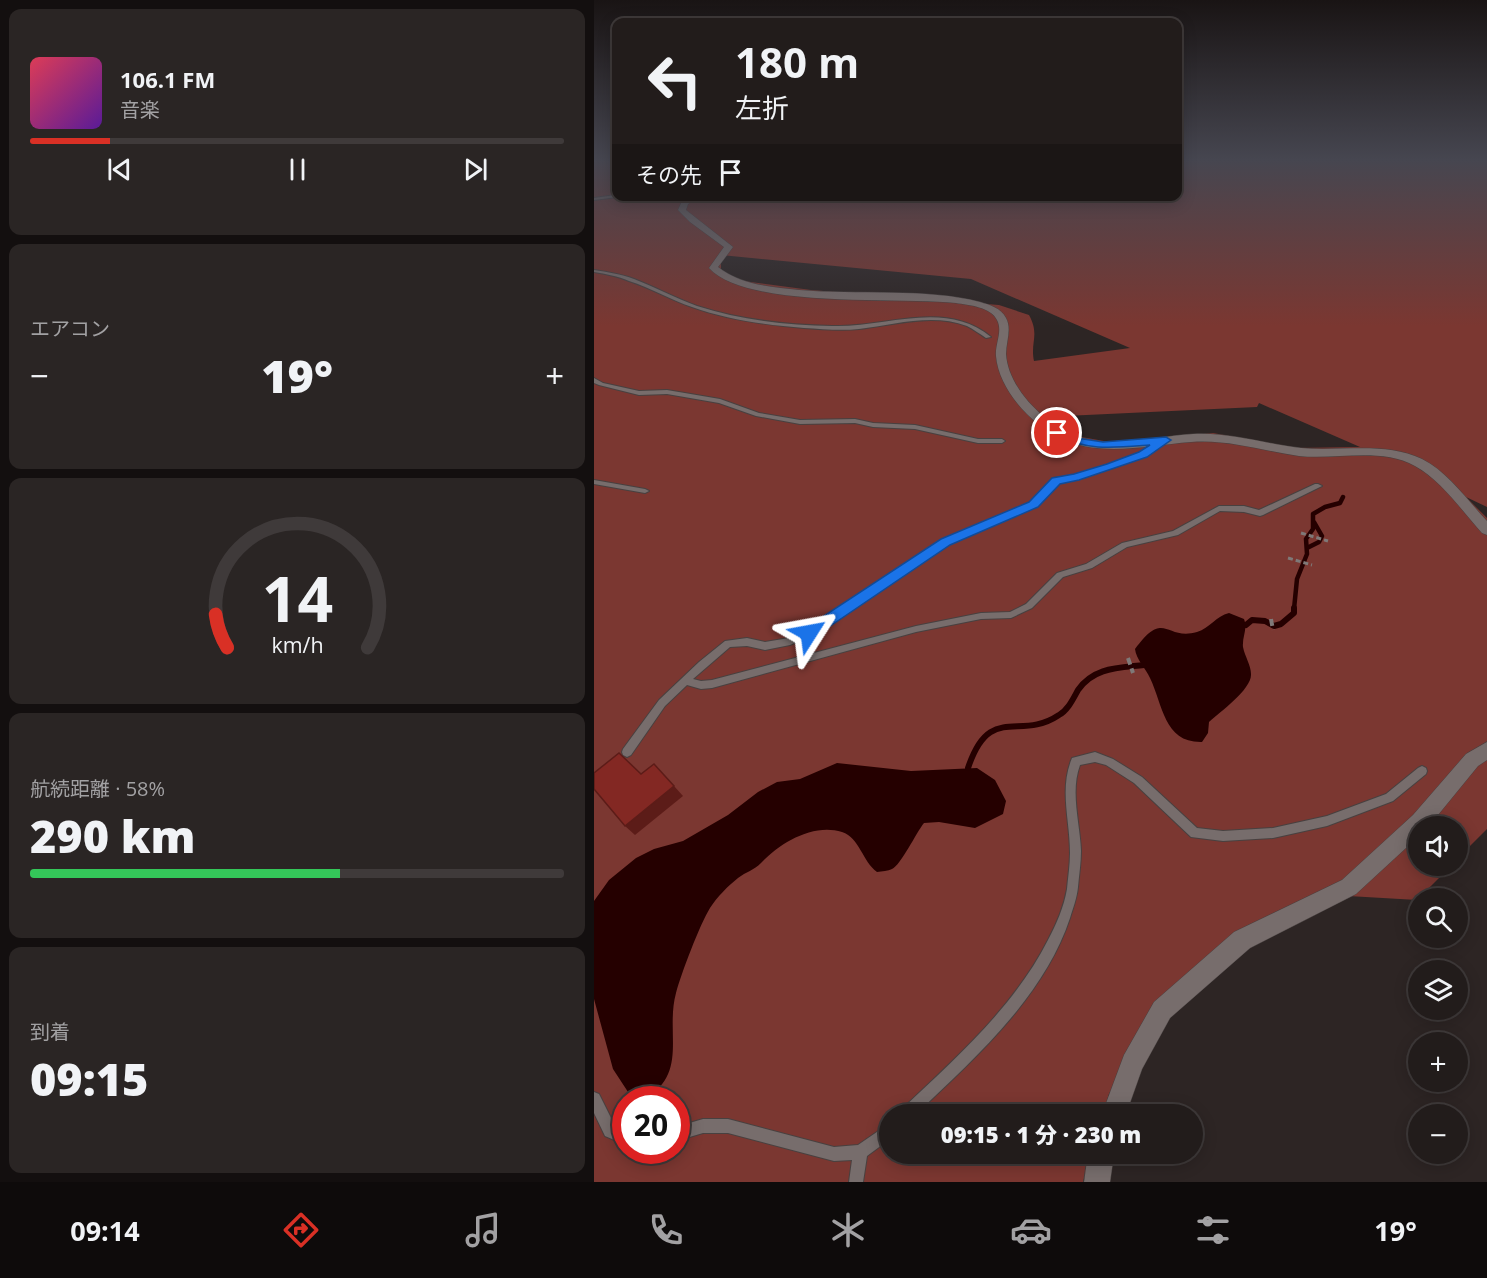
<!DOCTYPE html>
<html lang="ja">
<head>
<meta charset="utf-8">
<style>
	body { margin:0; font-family:"Open Sans","Noto Sans JP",sans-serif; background:#2a2524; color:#f1f3f6; height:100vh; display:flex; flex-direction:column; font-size:22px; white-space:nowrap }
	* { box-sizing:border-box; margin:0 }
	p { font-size:20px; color:#a2a1a3 }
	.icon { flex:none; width:33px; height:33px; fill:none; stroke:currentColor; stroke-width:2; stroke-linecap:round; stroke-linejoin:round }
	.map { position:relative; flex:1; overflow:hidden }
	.sheet { display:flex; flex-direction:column; gap:9px; padding:9px; background:#130f0f; width:594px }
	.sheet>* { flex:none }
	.guide { position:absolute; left:18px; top:18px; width:570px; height:183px; border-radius:12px; box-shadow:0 3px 15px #0003,0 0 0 2px #3f3a3a; background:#221c1b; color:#f1f3f6; overflow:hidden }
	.controls { position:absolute; left:814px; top:816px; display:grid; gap:12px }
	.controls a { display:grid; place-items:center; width:60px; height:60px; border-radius:50%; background:#221c1b; box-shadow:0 3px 15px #0003,0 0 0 2px #3f3a3a; font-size:30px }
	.speed { position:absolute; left:18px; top:1086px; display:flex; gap:12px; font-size:30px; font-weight:700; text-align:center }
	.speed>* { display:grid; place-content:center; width:78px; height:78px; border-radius:50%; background:#221c1b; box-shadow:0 3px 15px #0003,0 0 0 2px #3f3a3a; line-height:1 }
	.speed .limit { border:9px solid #d22; background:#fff; color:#111 }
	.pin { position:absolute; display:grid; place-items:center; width:51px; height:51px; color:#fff; margin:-26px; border:3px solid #fff; border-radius:50%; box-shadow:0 2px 6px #0007 }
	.me { position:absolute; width:66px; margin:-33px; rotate:56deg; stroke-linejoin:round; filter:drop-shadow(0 0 4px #0008) }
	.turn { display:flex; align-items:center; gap:21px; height:126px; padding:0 24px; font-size:27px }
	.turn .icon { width:78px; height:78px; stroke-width:2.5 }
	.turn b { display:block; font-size:42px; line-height:51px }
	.then { display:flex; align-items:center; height:57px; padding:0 24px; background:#0003; gap:12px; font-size:22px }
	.big { font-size:45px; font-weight:800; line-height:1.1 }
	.sheet .tile { flex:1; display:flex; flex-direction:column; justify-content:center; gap:9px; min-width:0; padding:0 21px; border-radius:12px; background:#2a2524 }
	.sheet .dial { align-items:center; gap:0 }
	.dial svg { height:156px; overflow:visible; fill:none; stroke:#3f3a3a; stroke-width:7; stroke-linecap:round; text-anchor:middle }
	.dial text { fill:#f1f3f6; stroke:none }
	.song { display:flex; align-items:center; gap:18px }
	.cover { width:72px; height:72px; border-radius:9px; background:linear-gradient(135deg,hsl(350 70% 55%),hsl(270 70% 35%)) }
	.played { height:6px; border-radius:3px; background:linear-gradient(90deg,#d93025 15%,#3f3a3a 15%) }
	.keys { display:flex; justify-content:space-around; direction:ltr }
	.heat { display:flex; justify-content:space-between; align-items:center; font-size:33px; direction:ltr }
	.charge { height:9px; border-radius:4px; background:linear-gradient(90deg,#34c759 58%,#3f3a3a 0) }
	.trip { position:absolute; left:285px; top:1104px; width:324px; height:60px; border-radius:30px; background:#221c1b; box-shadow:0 3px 15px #0003,0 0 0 2px #3f3a3a; font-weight:800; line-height:60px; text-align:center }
	.tab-bar { display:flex; height:96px; justify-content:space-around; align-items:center; background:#0e0b0b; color:#a2a1a3 }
	.tab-bar .icon { width:42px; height:42px }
	.tab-bar .selected { color:#d93025 }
	.tab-bar b { font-size:27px; color:#f1f3f6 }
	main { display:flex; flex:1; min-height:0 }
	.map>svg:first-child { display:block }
	.green { fill:#7b3731; fill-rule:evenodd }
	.water { fill:#250000 }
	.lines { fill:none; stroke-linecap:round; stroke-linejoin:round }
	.stream-far1 { stroke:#250000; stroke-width:4.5 }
	.stream { stroke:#250000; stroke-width:6 }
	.service-casing { stroke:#484140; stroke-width:2 }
	.minor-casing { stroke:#484140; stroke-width:1 }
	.path-far1 { stroke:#7f7978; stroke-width:3; stroke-dasharray:5 3; stroke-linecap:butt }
	.path { stroke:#7f7978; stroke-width:4; stroke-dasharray:7 4; stroke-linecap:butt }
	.service { fill:#776d6c; fill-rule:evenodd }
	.minor { fill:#776d6c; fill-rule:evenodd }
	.shaded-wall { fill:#5c1c18 }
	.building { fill:#832823; stroke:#5c1c18; stroke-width:1.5 }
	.route { fill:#1a73e8; stroke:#114b97; stroke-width:1.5 }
</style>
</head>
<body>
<main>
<section class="sheet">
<div class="tile">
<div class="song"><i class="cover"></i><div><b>106.1 FM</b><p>音楽</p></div></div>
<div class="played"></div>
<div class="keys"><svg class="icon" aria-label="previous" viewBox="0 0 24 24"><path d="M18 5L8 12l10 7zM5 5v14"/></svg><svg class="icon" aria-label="pause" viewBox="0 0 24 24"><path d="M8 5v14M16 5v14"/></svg><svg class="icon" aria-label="next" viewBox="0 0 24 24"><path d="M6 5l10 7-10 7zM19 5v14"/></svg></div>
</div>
<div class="tile"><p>エアコン</p>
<div class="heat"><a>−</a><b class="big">19°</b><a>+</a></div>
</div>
<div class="tile dial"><svg viewBox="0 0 100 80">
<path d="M14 69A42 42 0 1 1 86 69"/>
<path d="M14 69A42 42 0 0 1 8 52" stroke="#d93025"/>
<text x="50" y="56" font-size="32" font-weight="700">14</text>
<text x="50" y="72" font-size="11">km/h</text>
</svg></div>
<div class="tile"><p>航続距離 · 58%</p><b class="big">290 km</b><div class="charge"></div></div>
<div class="tile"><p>到着</p><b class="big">09:15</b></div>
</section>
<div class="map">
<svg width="893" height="1182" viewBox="0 0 893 1182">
	<rect width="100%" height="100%" fill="#2d2524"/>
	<!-- green -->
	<path class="green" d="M 0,161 L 22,161 L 22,196 L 584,196 L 584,161 L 893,161 L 893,507 L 872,497 L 893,518 L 893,829 L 864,858 L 864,826 L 825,826 L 825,866 L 857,866 L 823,900 L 720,894 L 575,992 L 515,1094 L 509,1114 L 296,1114 L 296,1154 L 497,1154 L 489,1182 L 0,1182 ZM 127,255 L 377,279 L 536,348 L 440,361 C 436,342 446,335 435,315 L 405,305 L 217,290 L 142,280 L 127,270 ZM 665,403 L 766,447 L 701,448 L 619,433 L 521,443 L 482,436 L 468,423 L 471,416 L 663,407 ZM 32,1100 L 82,1100 L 82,1150 L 32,1150 Z"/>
	<!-- water -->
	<path class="water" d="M 635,613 L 650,619 C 654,629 648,637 649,647 C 651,657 657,665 657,674 C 658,689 626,712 615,722 L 614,733 L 608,742 C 570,743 569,705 556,678 C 552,669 542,659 541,649 C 571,608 571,641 603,632 C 616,628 622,616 635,613 Z
		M 243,763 L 317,771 L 383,768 L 401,780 L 412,801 L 409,814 L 381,828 L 345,822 L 330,823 C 322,833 307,865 298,869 C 294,871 288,871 283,872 C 268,861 266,838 248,832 C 219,823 186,843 167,863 C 160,870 152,872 144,878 C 134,886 123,897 116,908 C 106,924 87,974 82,993 C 71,1033 95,1074 50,1099 L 36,1095 L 19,1069 L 0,999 L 0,901 L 15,880 L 42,858 L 60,849 L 89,841 L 134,815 L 164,792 L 183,782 L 206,779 Z"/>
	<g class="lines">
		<!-- stream-far1 -->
		<path class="stream-far1" d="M 713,548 L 725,542 L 728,536 L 720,522
			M 700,609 L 703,579 L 713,554 L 712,539 L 719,529 L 719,514 L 731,507 L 746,503 L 749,497"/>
		<!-- stream -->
		<path class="stream" d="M 652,625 L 658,620 L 671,621 L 680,626 L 687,624 L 700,613 L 700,608
			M 374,768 C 396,702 425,742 465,715 C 474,710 479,699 484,690 C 500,667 525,668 550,665"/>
		<!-- service casing -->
		<g class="service-casing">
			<path id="service" d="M 22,195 L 23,197 L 0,200 L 0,198 Z
				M 0,270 C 13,272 27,274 40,279 C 61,287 81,298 103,306 C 146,320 193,325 238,326 C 291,328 351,299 397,337 L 392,338 C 386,334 379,329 373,326 C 338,313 300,325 265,329 C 247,331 228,329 210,328 C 173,325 134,320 98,307 C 77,300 57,288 35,281 C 24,276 12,274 0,272 Z
				M 0,378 L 9,383 L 45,391 L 73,390 L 126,399 L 165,413 L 206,420 L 261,419 L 279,423 L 321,425 L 384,439 L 408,439 L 411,441 L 408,443 L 384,443 L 321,429 L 279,427 L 261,423 L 206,424 L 162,416 L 125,403 L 73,394 L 45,395 L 5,385 L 0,383 Z
				M 570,439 L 573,441 L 572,442 L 551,456 L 519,468 L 481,480 L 464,482 L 443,506 L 354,544 L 218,635 L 196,645 L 171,650 L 153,646 L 136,647 L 99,679 L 107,681 L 118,680 L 322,626 L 387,613 L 416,612 L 432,604 L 463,573 L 492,564 L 528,543 L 579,531 L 625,506 L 650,506 L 665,510 L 721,484 L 724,484 L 728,486 L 669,515 L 666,516 L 650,512 L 626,511 L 584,535 L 533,547 L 498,568 L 469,577 L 438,608 L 417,618 L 387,619 L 322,632 L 118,688 L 107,689 L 93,685 L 71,706 L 37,755 L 33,757 L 29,755 L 28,752 L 29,749 L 65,700 L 105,662 L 131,641 L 153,638 L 171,642 L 195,638 L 212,631 L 348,540 L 437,502 L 459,478 L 480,476 L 515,464 L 547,452 Z
				M 0,480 L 51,489 L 55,491 L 51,493 L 0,484 Z
				M 501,752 L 519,759 L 548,777 L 603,828 L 629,831 L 679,828 L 733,816 L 792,794 L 824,768 L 828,766 L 832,768 L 833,771 L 832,774 L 799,801 L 733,826 L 679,838 L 629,841 L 597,837 L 540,783 L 512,765 L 501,762 L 486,765 C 476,792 486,823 487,851 C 487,863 485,875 484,887 C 483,898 479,908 476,918 C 450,997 380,1059 322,1114 L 306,1114 L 308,1109 C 362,1058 420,1007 454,940 C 462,925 470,907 473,889 C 474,877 476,865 476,853 C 476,820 465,789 478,758 Z
				M 0,1092 L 5,1094 L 21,1126 L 32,1131 L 32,1145 L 11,1136 L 0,1113 Z
				M 109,1119 L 134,1119 L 240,1147 L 264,1145 L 296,1123 L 296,1139 L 273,1156 L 269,1182 L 255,1182 L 258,1160 L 240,1161 L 134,1133 L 109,1133 L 82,1141 L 82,1127 Z"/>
		</g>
		<!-- minor casing -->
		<g class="minor-casing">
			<path id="minor" d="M 97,196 L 107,196 L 94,204 L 92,210 L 139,247 L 124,267 C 147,285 177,287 205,290 C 262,295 333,288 386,302 C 396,305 407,308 412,318 C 418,329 412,342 412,354 C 414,389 452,425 483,436 C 520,450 562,436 599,434 C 636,432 671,444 707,448 C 747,452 790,441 828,459 C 854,472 873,500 893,521 L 893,535 L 888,533 C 868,511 848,481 821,466 C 787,447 742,460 705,456 C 669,451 634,439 597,442 C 556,445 515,456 475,442 C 442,430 405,392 402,356 C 401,344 409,331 403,320 C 397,307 375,305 362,303 C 304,297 153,309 115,268 L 130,247 L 96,222 L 84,210 L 88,201 Z
				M 893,742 L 893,760 L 884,766 L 835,826 L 825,826 L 825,836 L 762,894 L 656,948 L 576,1018 L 548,1069 L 532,1114 L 508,1114 L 530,1055 L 560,1002 L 640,932 L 748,880 L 819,815 L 872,754 Z
				M 494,1154 L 520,1154 L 516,1182 L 490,1182 Z"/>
		</g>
		<!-- path-far1 -->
		<path class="path-far1" d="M 707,533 L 734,541
			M 694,558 L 718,565"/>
		<!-- path -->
		<path class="path" d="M 677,619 L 679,630
			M 534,658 L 539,673"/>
		<!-- service -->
		<use href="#service" class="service"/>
		<!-- minor -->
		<use href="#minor" class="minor"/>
	</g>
	<!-- shaded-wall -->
	<path class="shaded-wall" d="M 80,786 L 89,796 L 41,835 L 31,826 Z"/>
	<!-- building -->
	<path class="building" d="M 25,753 L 47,774 L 60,764 L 80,786 L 31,826 L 0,789 L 0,773 Z"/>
	<!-- sky -->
	<linearGradient id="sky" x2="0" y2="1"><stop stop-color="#191414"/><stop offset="0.49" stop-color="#464650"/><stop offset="1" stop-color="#464650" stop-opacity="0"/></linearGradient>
	<rect width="893" height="326" fill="url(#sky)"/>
	<!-- route -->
	<path class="route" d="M 463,430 L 483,438 L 509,442 L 572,437 L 577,440 L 553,457 L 485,480 L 466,484 L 444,507 L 356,545 L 220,637 L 210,637 L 208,633 L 210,629 L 347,539 L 435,502 L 458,478 L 480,474 L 513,464 L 545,452 L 556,445 C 517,448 496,451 459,435 L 457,433 Z"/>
</svg>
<div class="controls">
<a><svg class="icon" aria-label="sound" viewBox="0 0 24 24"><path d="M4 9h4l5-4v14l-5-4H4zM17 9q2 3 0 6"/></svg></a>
<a><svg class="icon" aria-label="search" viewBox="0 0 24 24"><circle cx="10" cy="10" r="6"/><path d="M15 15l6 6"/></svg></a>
<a><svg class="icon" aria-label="layers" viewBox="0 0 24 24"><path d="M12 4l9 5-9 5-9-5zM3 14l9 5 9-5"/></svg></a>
<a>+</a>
<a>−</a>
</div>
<div class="speed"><div class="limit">20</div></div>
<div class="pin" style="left:463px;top:433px;background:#d93025"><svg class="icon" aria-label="arrive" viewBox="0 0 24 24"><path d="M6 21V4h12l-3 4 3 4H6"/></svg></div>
<svg class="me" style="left:215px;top:633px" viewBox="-20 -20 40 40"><path d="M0-17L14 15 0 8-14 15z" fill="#1a73e8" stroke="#fff" stroke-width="4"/></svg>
<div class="trip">09:15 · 1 分 · 230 m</div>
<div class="guide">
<div class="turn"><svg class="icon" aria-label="left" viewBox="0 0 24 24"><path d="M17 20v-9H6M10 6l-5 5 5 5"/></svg><div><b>180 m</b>左折</div></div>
<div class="then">その先<svg class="icon" aria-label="arrive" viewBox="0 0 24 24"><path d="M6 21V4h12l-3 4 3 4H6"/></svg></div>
</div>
</div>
</main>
<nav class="tab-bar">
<b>09:14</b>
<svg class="icon selected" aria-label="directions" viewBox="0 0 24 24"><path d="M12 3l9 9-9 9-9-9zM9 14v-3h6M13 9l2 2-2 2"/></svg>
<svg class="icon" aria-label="music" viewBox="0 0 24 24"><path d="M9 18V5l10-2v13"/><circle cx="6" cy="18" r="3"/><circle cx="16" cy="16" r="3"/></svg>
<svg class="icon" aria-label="phone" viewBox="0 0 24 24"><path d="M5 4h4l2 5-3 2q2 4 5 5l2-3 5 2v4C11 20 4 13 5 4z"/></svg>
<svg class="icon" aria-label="climate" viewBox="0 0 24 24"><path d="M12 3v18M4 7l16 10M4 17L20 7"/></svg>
<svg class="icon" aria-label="car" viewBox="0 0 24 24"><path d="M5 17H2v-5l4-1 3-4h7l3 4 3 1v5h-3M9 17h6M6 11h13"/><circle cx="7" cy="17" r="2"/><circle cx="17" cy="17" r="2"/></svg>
<svg class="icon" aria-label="filters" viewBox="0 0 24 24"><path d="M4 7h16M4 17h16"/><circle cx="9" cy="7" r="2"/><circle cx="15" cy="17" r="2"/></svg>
<b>19°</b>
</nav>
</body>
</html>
